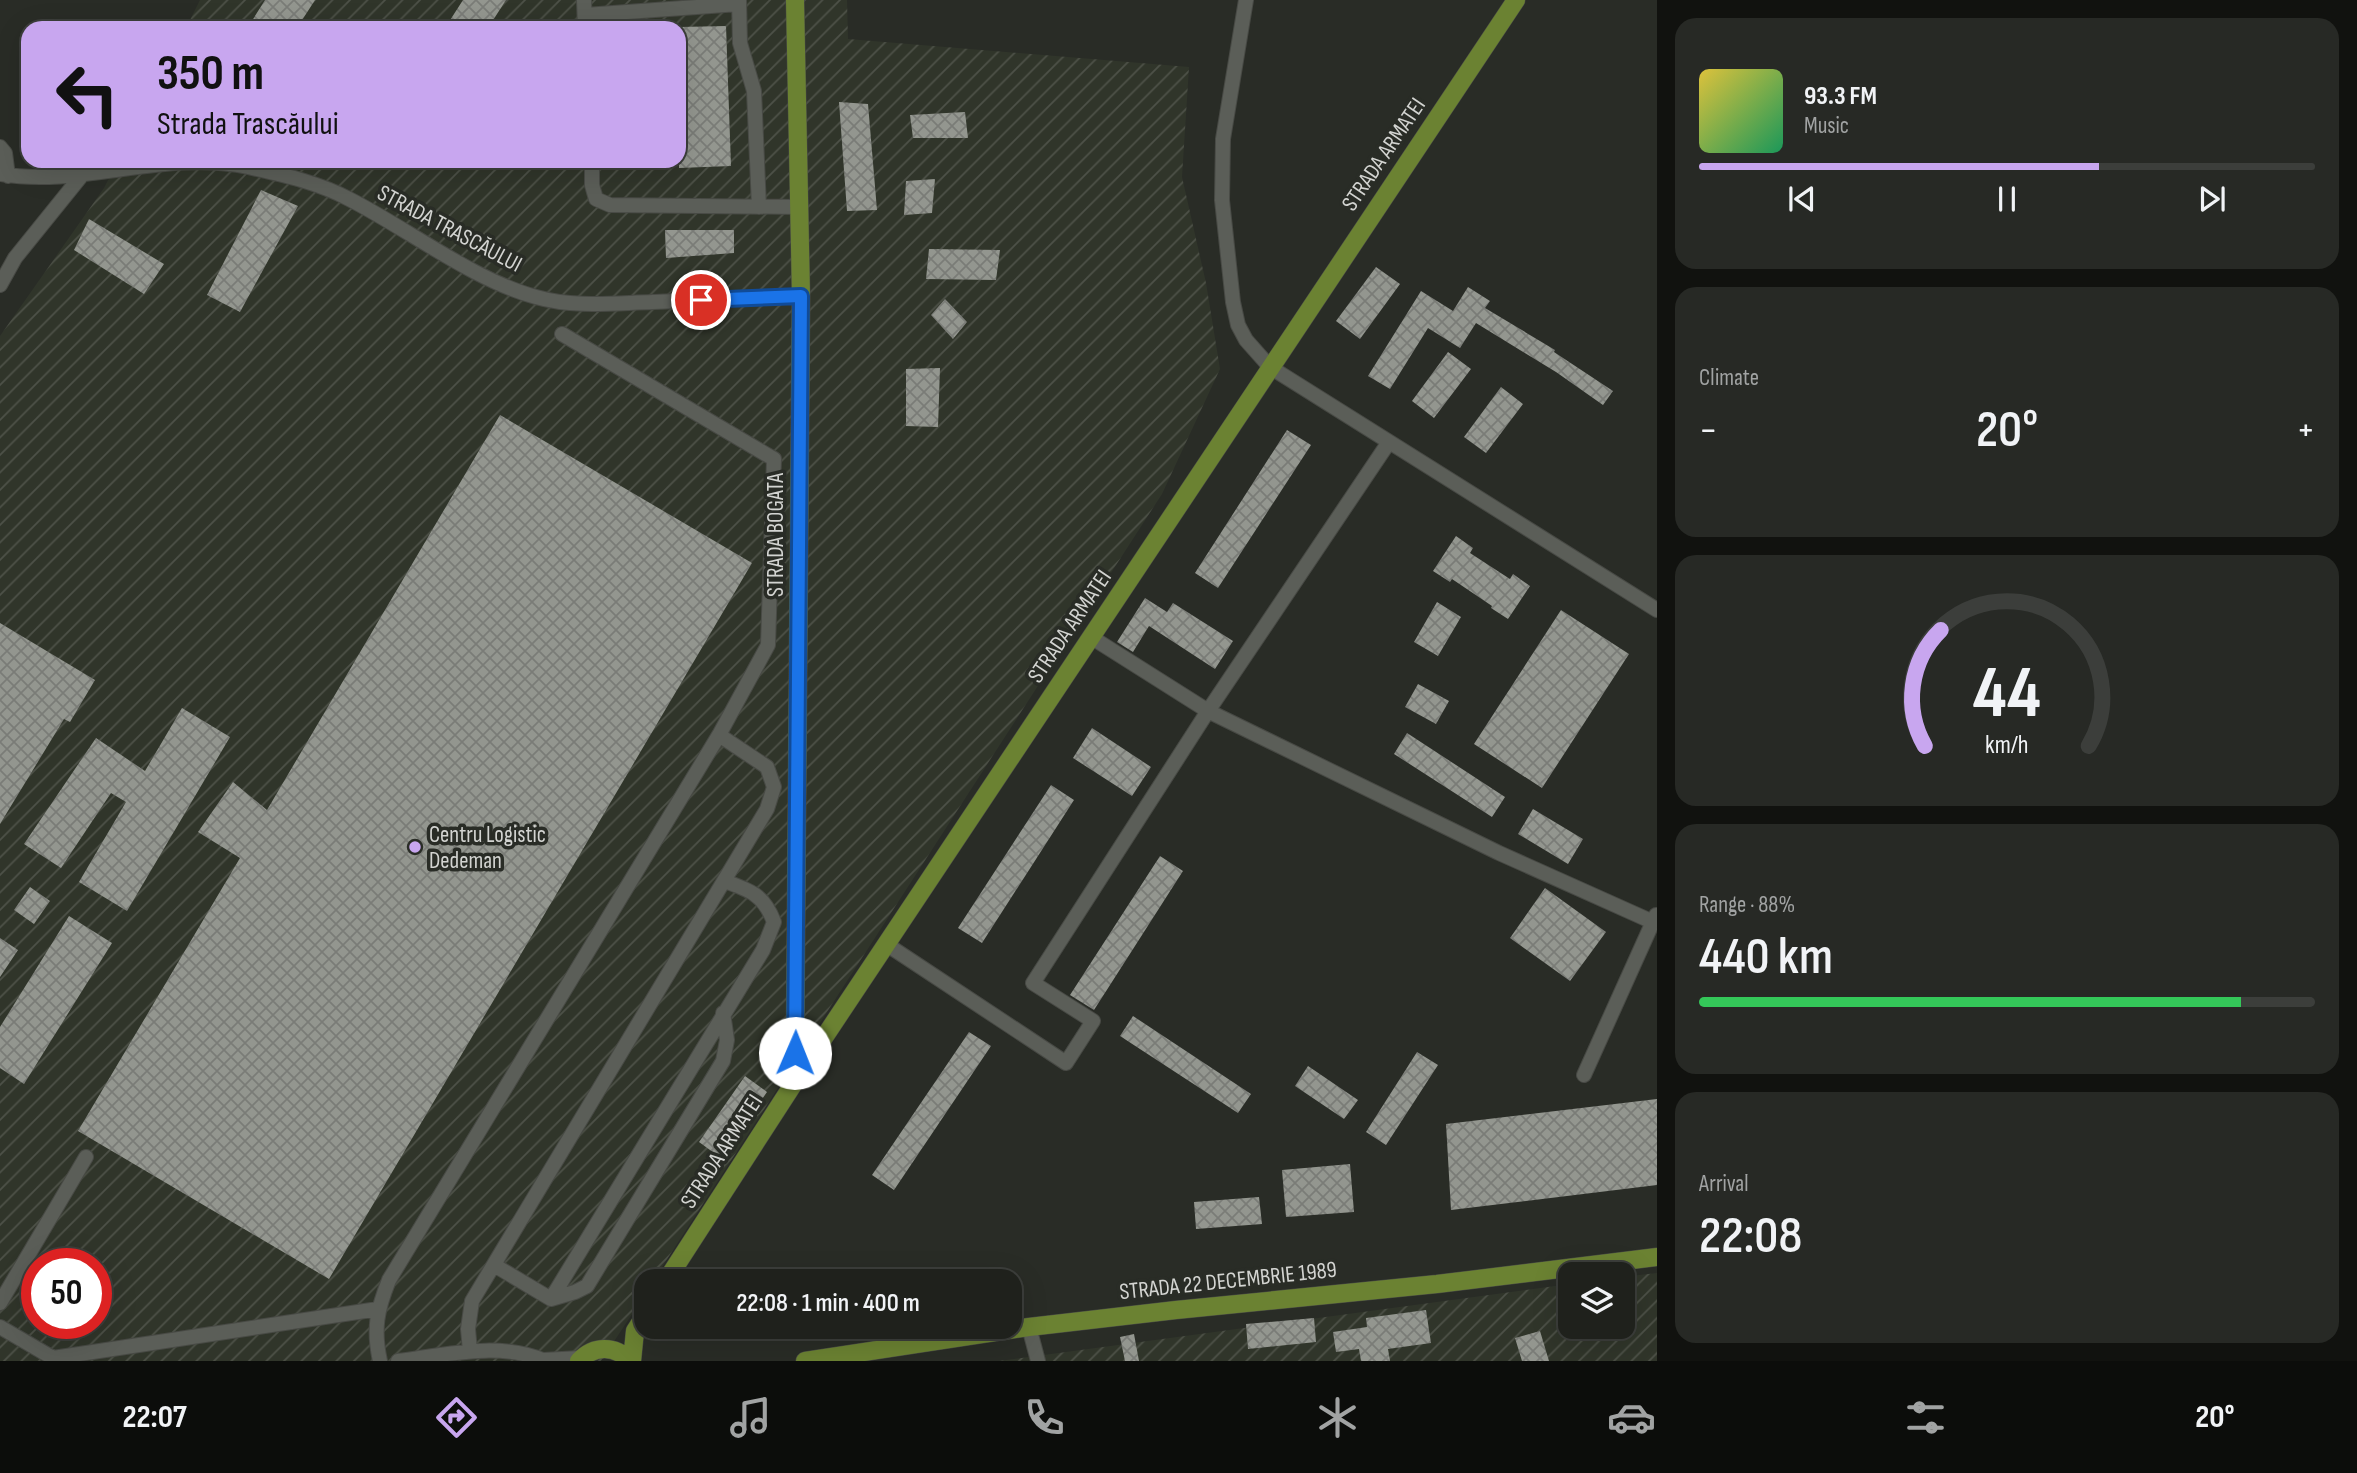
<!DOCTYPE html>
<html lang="en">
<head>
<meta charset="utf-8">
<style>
	body { margin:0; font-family:"Sofia Sans Condensed",sans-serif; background:#272925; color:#f1f3f6; height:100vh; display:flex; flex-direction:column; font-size:26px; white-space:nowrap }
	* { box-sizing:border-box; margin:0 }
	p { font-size:23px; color:#a1a3a3 }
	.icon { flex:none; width:38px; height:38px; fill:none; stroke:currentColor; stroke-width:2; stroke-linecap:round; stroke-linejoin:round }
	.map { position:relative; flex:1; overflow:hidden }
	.side { display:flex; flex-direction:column; gap:18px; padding:18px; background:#11120f; width:700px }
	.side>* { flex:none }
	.hud { position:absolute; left:21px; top:21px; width:665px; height:147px; border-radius:21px; box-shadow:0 7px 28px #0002,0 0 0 2px #3c3e3b; background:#c8a6ef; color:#111; overflow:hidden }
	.tools { position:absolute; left:1558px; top:1262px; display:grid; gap:14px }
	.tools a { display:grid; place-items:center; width:77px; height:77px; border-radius:14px; background:#1f211c; box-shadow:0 7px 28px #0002,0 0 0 2px #3c3e3b; font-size:35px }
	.speed { position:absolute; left:21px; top:1248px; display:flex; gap:14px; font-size:35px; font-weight:700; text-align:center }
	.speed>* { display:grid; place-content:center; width:91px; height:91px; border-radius:50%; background:#1f211c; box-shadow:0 7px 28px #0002,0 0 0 2px #3c3e3b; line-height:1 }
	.speed .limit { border:10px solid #d22; background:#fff; color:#111 }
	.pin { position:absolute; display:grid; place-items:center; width:60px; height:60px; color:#fff; margin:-30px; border:4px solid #fff; border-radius:50%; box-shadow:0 2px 7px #0007 }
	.me { position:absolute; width:77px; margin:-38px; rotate:1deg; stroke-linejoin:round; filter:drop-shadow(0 0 5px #0008) }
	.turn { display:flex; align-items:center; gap:24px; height:147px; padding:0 21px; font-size:32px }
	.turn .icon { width:91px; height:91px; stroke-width:2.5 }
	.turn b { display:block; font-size:49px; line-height:60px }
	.big { font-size:52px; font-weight:600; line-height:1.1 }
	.side .card { flex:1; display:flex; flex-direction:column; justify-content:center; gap:10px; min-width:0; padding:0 24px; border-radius:21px; background:#272925 }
	.side .dial { align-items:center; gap:0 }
	.dial svg { height:182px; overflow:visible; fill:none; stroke:#3c3e3b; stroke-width:7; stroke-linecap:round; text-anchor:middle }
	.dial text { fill:#f1f3f6; stroke:none }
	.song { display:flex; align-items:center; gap:21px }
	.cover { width:84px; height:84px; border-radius:10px; background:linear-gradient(135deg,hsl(50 70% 55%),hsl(150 70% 35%)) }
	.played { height:7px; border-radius:4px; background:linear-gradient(90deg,#c8a6ef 65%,#3c3e3b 65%) }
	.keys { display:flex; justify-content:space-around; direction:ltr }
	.heat { display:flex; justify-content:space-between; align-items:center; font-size:38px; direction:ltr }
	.charge { height:10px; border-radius:5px; background:linear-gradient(90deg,#34c759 88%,#3c3e3b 0) }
	.trip { position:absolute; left:634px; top:1269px; width:388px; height:70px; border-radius:21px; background:#1f211c; box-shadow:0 7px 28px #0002,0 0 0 2px #3c3e3b; font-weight:600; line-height:70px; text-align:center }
	.tab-bar { display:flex; height:112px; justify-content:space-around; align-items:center; background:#0c0d0b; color:#a1a3a3 }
	.tab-bar .icon { width:49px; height:49px }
	.tab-bar .selected { color:#c8a6ef }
	.tab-bar b { font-size:32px; color:#f1f3f6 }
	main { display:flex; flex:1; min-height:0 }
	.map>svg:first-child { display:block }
	.industrial { fill:url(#industrial-furrows); fill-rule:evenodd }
	.building { fill:url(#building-cross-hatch) }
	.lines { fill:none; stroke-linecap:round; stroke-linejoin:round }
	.minor-casing { stroke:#484a45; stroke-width:16 }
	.major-casing { stroke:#484a45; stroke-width:19 }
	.minor { stroke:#5b5e58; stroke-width:14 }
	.major { stroke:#6b8232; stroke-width:18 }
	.route-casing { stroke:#114b97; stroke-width:18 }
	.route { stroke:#1a73e8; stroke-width:12 }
	.poi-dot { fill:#c8a6ef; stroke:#292c26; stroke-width:2.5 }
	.labels { text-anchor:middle; stroke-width:7; stroke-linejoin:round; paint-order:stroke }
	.street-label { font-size:23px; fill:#d3d4d1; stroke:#292c26 }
	.poi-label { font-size:23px; fill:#d3d4d1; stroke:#292c26; text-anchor:start }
</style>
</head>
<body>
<main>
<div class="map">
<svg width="1657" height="1361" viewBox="0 0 1657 1361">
	<defs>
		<pattern id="industrial-furrows" width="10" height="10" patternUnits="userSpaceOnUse" patternTransform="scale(1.75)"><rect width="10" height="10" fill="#30352a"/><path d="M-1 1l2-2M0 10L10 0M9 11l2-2" fill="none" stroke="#4d5148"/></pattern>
		<pattern id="building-cross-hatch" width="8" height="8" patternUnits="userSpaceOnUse" patternTransform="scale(1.75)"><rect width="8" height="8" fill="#93968f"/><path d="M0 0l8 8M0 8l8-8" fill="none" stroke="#7a7c77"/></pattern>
	</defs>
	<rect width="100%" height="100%" fill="#292c26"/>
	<!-- industrial -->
	<path class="industrial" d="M 200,0 L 847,0 L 848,39 L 1189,67 L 1182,177 L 1206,283 L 1220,369 L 1162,494 L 653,1281 L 646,1281 L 646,1293 L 601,1361 L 0,1361 L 0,336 L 104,188 L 118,161 L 679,161 L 679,28 L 186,28 ZM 37,1264 L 96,1264 L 96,1323 L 37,1323 Z
		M 1657,1273 L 1657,1361 L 999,1361 L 1570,1284 L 1570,1326 L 1622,1326 L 1622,1277 Z"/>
	<!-- building -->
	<path class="building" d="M 265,0 L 315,0 L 297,28 L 256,28 L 250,24 Z
		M 463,0 L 506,0 L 488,28 L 445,28 Z
		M 726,26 L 731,166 L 679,168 L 679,27 Z
		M 839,102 L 868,104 L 877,210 L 847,211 Z
		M 965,112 L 968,138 L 913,138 L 910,115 Z
		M 935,179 L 932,213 L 904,215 L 906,181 Z
		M 261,190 L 298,206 L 240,312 L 207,295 Z
		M 89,219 L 164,264 L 144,294 L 74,250 Z
		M 665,230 L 734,230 L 734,253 L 666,258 Z
		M 929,249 L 1000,250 L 996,280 L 926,279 Z
		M 1376,267 L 1400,284 L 1360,339 L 1336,321 Z
		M 1468,287 L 1490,301 L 1485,308 L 1555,350 L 1554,352 L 1613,391 L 1603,405 L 1556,372 L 1476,323 L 1460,348 L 1428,328 L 1390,389 L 1368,376 L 1421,291 L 1453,311 Z
		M 945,299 L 967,322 L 953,339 L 931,315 Z
		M 1448,352 L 1471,369 L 1434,418 L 1412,401 Z
		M 940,368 L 938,427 L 906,426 L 906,369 Z
		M 1501,387 L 1523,404 L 1486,453 L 1464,437 Z
		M 500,415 L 752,563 L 329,1279 L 78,1131 L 240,858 L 198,832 L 233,782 L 267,810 Z
		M 1287,430 L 1311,445 L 1218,588 L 1195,573 Z
		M 1456,536 L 1473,548 L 1470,553 L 1510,579 L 1513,574 L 1530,586 L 1508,619 L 1491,608 L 1492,606 L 1452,579 L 1450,582 L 1433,571 Z
		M 1145,598 L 1167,612 L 1173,603 L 1233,641 L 1215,669 L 1149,626 L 1133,652 L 1117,642 Z
		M 1437,602 L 1461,617 L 1438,656 L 1414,642 Z
		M 1561,610 L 1629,654 L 1542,788 L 1474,744 Z
		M 0,623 L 95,680 L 70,722 L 64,719 L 0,824 Z
		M 1418,684 L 1449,701 L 1436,724 L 1405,707 Z
		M 182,708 L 230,737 L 127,911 L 79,882 L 126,802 L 111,793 L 61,868 L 24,844 L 96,738 L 145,771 Z
		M 1092,728 L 1151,767 L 1132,796 L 1073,758 Z
		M 1407,733 L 1505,797 L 1492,817 L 1394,754 Z
		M 1051,785 L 1074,800 L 982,943 L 958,928 Z
		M 1533,809 L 1583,839 L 1568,864 L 1518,834 Z
		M 1160,856 L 1183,871 L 1094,1010 L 1070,995 Z
		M 30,887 L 50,901 L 34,924 L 14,910 Z
		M 1545,888 L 1606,932 L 1570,981 L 1510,938 Z
		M 69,916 L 112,943 L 24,1084 L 0,1068 L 0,1027 Z
		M 0,938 L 18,950 L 0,977 Z
		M 1133,1016 L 1251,1094 L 1238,1113 L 1120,1036 Z
		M 969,1032 L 991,1046 L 894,1190 L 872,1175 Z
		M 1417,1052 L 1438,1065 L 1386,1145 L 1366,1132 Z
		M 1308,1066 L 1358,1100 L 1344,1119 L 1295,1086 Z
		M 745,1076 L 767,1092 L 721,1158 L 699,1142 Z
		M 1657,1099 L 1657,1185 L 1451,1210 L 1446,1124 Z
		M 1350,1164 L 1354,1212 L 1286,1217 L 1282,1170 Z
		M 1259,1197 L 1262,1224 L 1196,1229 L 1194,1202 Z
		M 1426,1310 L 1431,1343 L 1388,1349 L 1390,1361 L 1361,1361 L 1359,1349 L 1336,1352 L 1333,1332 L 1367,1327 L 1366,1318 Z
		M 1314,1318 L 1316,1342 L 1248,1349 L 1246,1324 Z
		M 1540,1331 L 1549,1361 L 1522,1361 L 1515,1338 Z
		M 1134,1334 L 1139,1361 L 1125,1361 L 1120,1337 Z"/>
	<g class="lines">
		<!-- minor casing -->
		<g class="minor-casing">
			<path id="minor" d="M 584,0 L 585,28
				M 739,0 L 740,43 L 754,91 L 759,207
				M 1246,0 L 1223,139 L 1222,200 L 1233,302 L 1238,325 L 1246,340 L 1270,367 L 1657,610
				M 585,15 L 739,4
				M 0,147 L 5,153 L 8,176
				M 592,161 L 592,185 L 596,199 L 610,205 L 799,207
				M 0,174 C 82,188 166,149 248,167 C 283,175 317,182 349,199 C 408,229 473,280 536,297 C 574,308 614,303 653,302 C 702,300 751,298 801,296
				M 0,285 L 15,258 L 82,175
				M 1091,637 L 1208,711 L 1499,853 L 1653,922
				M 886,944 L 1066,1063 L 1093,1021 L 1033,983 L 1208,711 L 1389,442
				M 1584,1075 L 1656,915
				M 494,1265 L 551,1299 L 575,1292 L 587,1286 L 723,1061 L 727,1040 L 723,1013
				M 551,1299 L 763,950 L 774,922 C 764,895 750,890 724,881
				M 0,1303 L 86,1157
				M 0,1327 L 53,1358 L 378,1309
				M 1029,1327 L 1038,1361
				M 470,1351 L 468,1329 L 472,1301 L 767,809 L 774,787 L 767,767 L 719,735
				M 543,1360 L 581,1358
				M 380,1361 C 373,1329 377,1310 389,1280 L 719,735 L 768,645 L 774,459 L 562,334
				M 398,1361 C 445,1355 500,1341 545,1361"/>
		</g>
		<!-- major casing -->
		<g class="major-casing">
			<path id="major" d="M 795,0 L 801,296 L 795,1053 L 796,1060 L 805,1066
				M 666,1281 L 805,1066 L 1516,0
				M 579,1361 C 594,1345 615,1345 630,1361
				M 632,1361 L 635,1331 L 646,1314
				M 805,1361 L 1029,1327 L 1176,1310 L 1437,1284 L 1657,1257"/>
		</g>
		<!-- minor -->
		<use href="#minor" class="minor"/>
		<!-- major -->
		<use href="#major" class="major"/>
	</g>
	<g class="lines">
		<!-- route casing -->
		<g class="route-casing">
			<path id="route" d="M 701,300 L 801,296 L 795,1053"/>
		</g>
		<!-- route -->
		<use href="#route" class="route"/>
	</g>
	<!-- markers -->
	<circle class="poi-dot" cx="415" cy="847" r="7"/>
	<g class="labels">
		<!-- street labels -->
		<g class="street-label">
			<text transform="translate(1383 154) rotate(-56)" y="8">STRADA ARMATEI</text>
			<text transform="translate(450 228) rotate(28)" y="8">STRADA TRASCĂULUI</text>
			<text transform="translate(775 535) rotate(-90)" y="8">STRADA BOGATA</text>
			<text transform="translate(1069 626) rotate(-56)" y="8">STRADA ARMATEI</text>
			<text transform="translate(721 1151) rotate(-57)" y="8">STRADA ARMATEI</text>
			<text transform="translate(1228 1280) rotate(-6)" y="8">STRADA 22 DECEMBRIE 1989</text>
		</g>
		<!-- poi labels -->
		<g class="poi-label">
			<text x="429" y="842">Centru Logistic<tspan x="429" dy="26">Dedeman</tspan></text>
		</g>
	</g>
</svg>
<div class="tools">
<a><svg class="icon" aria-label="layers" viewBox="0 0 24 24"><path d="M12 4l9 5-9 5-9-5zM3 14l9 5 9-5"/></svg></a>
</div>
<div class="speed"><div class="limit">50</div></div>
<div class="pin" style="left:701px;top:300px;background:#d93025"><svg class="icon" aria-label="arrive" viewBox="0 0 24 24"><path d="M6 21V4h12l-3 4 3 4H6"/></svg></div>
<svg class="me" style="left:795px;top:1053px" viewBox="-20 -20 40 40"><circle r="19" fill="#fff"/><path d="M0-13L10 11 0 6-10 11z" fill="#1a73e8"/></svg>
<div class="trip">22:08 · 1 min · 400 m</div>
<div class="hud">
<div class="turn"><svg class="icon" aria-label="left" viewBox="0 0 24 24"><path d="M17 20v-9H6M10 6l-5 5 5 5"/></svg><div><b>350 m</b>Strada Trascăului</div></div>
</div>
</div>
<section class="side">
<div class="card">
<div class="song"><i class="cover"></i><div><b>93.3 FM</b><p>Music</p></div></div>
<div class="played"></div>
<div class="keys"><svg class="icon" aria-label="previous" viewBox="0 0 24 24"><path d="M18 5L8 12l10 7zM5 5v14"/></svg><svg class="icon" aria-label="pause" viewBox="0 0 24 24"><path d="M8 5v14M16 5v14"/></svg><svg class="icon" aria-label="next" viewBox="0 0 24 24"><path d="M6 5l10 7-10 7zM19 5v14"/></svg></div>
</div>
<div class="card"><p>Climate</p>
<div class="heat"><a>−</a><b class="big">20°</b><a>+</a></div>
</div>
<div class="card dial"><svg viewBox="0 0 100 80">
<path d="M14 69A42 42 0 1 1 86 69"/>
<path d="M14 69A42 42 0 0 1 21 18" stroke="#c8a6ef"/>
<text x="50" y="56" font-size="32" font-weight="700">44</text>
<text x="50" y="72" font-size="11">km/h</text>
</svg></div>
<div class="card"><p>Range · 88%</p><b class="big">440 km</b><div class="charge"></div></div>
<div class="card"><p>Arrival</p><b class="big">22:08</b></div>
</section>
</main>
<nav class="tab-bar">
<b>22:07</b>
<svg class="icon selected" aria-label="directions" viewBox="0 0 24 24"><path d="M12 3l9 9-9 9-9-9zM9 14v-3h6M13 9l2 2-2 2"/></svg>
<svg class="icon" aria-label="music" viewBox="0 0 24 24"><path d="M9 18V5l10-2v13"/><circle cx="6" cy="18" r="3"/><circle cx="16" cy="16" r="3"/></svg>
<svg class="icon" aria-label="phone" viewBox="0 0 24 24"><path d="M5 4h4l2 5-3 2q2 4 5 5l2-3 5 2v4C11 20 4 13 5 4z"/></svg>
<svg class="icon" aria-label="climate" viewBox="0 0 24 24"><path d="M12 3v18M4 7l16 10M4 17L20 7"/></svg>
<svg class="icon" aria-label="car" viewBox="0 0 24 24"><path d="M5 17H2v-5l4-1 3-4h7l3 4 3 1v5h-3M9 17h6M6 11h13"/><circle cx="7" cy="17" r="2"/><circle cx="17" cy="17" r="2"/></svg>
<svg class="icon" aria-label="filters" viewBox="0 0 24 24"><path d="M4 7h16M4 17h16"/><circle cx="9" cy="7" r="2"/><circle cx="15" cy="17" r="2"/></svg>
<b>20°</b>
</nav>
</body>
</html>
